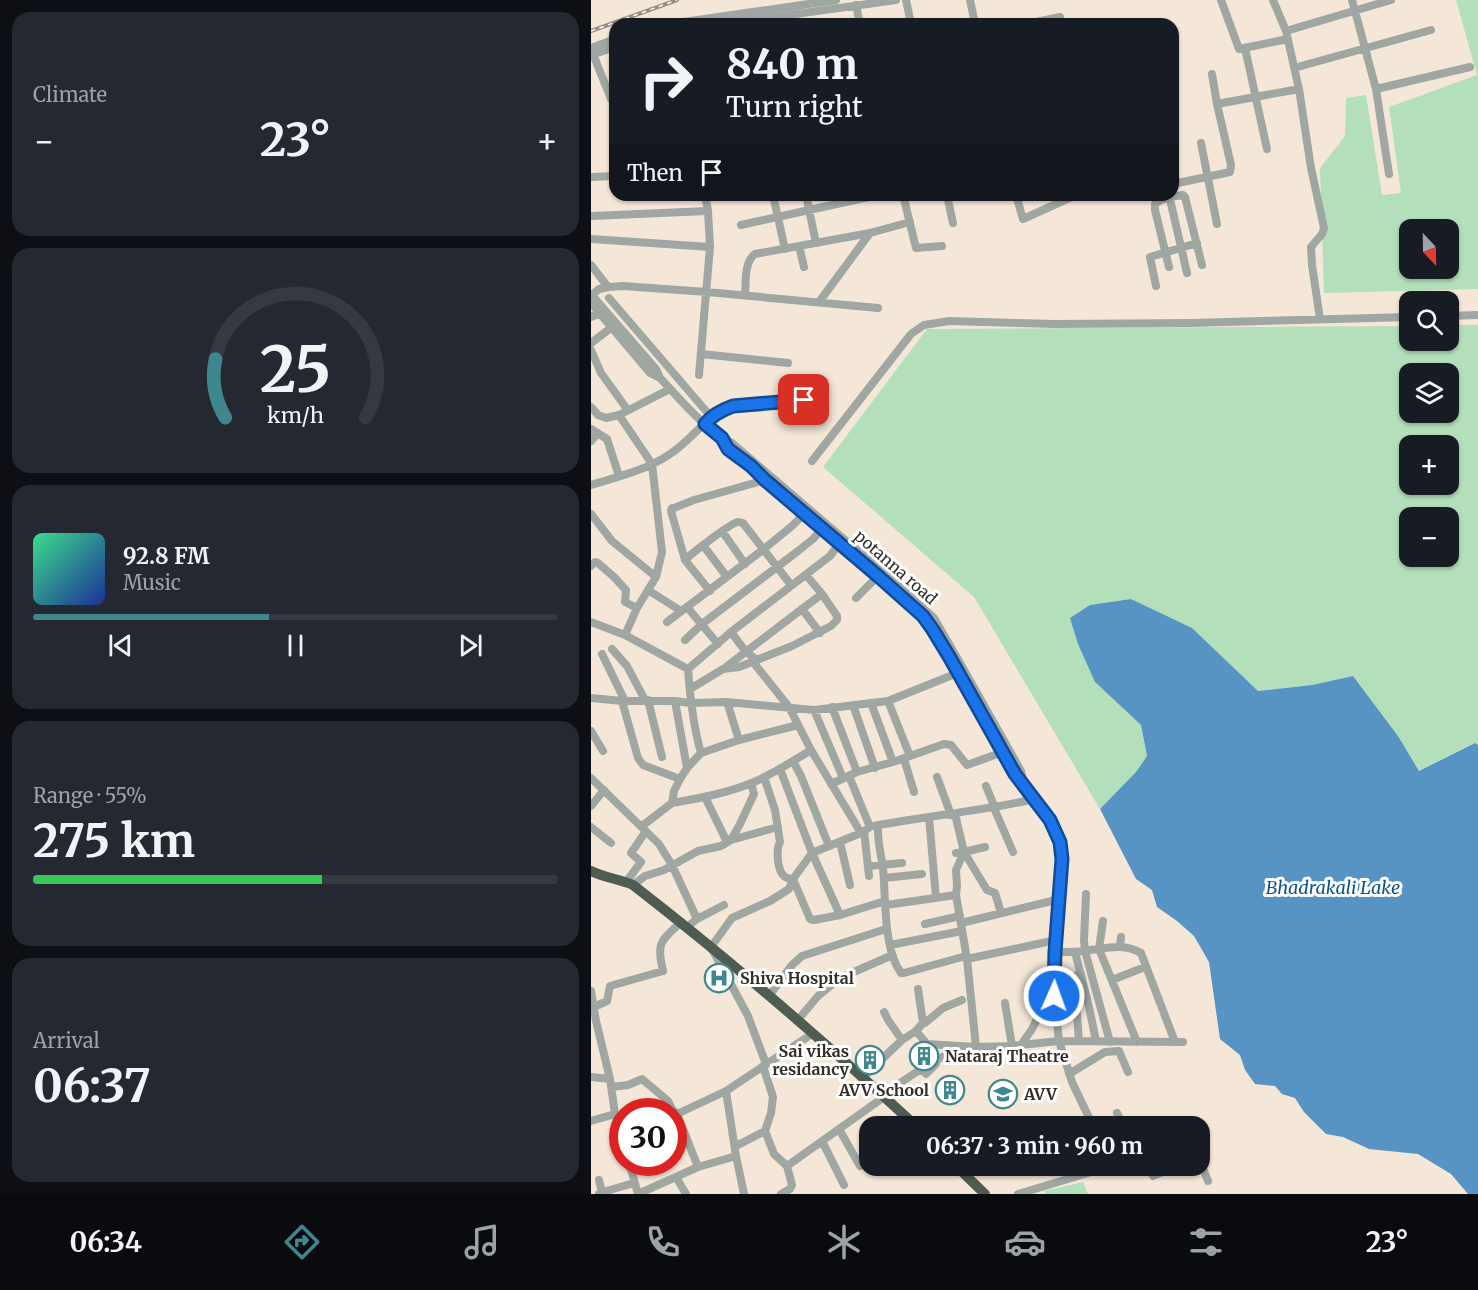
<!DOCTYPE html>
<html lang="en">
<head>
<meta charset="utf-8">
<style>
	body { margin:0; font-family:Merriweather,serif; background:#242831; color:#f1f3f6; height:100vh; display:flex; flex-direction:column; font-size:22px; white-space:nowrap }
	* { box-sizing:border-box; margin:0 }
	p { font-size:20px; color:#9ea1a6 }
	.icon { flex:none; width:33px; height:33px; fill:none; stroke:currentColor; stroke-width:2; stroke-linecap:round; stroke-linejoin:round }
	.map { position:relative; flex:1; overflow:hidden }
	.sheet { display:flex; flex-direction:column; gap:12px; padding:12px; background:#0d0f14; width:591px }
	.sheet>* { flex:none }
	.banner { position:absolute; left:18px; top:18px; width:570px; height:183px; border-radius:18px; box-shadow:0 2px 4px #0004; background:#171b24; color:#f1f3f6; overflow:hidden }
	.needle { width:39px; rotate:158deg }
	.fabs { position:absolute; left:808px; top:219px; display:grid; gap:12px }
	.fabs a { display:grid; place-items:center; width:60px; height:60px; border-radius:12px; background:#171b24; box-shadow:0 2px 4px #0004; font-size:30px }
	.speed { position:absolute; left:18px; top:1098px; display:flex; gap:12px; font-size:30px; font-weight:700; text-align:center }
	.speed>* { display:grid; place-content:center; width:78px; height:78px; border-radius:50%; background:#171b24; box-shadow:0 2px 4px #0004; line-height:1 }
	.speed .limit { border:9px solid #d22; background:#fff; color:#111 }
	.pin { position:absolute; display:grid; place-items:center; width:51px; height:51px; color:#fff; margin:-26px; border-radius:12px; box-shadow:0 3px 9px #0006 }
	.me { position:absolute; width:66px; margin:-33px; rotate:2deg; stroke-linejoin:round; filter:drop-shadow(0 0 4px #0008) }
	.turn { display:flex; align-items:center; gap:21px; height:126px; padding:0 18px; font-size:27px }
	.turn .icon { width:78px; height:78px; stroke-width:2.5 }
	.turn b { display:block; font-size:42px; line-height:51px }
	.then { display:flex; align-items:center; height:57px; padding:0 18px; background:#0003; gap:12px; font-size:22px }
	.big { font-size:45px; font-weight:700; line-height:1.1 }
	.sheet .tile { flex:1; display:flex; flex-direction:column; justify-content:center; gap:9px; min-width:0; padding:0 21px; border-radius:18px; background:#242831 }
	.sheet .dial { align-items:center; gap:0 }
	.dial svg { height:156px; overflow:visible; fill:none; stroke:#363941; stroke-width:7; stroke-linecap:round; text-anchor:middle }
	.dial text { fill:#f1f3f6; stroke:none }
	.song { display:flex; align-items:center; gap:18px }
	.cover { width:72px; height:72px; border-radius:9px; background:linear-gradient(135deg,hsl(150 70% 55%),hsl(230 70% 35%)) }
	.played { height:6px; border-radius:3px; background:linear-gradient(90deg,#3f878e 45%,#363941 45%) }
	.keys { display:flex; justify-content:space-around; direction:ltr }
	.heat { display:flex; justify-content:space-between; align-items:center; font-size:33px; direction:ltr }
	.charge { height:9px; border-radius:4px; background:linear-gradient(90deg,#34c759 55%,#363941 0) }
	.trip { position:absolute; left:268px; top:1116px; width:351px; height:60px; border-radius:18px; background:#171b24; box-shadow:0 2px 4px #0004; font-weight:700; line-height:60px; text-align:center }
	.tab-bar { display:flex; height:96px; justify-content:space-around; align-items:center; background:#090b0e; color:#9ea1a6 }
	.tab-bar .icon { width:42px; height:42px }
	.tab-bar .on { color:#3f878e }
	.tab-bar b { font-size:27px; color:#f1f3f6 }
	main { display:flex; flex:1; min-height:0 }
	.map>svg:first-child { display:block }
	.green { fill:#b3e0bb; fill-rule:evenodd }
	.water { fill:#5793c3 }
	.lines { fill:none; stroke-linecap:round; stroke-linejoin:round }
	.minor { stroke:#a0a7a2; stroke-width:8 }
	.highway { stroke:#4e5c51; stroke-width:10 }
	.rail-casing { stroke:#988e84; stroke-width:4 }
	.rail { stroke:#fff; stroke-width:1.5; stroke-dasharray:4.5; stroke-linecap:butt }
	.route-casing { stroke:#114b97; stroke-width:15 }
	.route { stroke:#1a73e8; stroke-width:10 }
	.labels { text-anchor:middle; stroke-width:6; stroke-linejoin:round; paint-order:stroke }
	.street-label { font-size:16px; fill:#342e29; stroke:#fff }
	.poi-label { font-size:16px; font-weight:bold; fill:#342e29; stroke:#fff; text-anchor:start }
	.water-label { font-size:18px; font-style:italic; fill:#105685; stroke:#fff }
</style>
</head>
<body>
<main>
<section class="sheet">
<div class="tile"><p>Climate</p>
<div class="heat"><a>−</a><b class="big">23°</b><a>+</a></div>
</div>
<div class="tile dial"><svg viewBox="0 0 100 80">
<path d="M14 69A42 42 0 1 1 86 69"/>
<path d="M14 69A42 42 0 0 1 9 39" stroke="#3f878e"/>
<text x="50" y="56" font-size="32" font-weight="700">25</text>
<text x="50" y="72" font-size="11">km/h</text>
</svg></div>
<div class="tile">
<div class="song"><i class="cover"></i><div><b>92.8 FM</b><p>Music</p></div></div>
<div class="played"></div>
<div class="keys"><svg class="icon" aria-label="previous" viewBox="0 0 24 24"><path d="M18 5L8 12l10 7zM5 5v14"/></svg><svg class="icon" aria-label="pause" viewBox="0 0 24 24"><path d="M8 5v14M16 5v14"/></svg><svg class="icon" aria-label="next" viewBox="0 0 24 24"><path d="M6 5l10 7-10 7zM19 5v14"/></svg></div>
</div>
<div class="tile"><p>Range · 55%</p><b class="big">275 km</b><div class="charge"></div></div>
<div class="tile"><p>Arrival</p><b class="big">06:37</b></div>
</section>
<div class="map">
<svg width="887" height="1194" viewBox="0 0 887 1194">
	<rect width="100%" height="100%" fill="#f5e7d8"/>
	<!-- green -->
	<path class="green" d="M 865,0 L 887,0 L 887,289 L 733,293 L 729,168 L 754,136 L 755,98 L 775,95 L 791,195 L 810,193 L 798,107 L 886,75 ZM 819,230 L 858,230 L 858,268 L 819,268 Z
		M 858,325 L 887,325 L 887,745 L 883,743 L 828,771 L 807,736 L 762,676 L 721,685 L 667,691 L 600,628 L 540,599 L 500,605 L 479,618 L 504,682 L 550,725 L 556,756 L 545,772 L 509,809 L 383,597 L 232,467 L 336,329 L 819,326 L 819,340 L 858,340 ZM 819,374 L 858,374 L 858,412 L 819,412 ZM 819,446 L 858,446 L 858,484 L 819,484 ZM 819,518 L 858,518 L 858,556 L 819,556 Z
		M 492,1182 L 497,1194 L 455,1194 L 453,1191 Z"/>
	<!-- water -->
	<path class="water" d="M 540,599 L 601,628 L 667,691 L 721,685 L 762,676 L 807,736 L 828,771 L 884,743 L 887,745 L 887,1194 L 877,1194 L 860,1174 L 827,1154 L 778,1149 L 752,1137 L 735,1134 L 713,1112 L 704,1098 L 691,1094 L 684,1086 L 664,1084 L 654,1070 L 649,1055 L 629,1039 L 618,962 L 603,936 L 586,921 L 566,907 L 561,890 L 545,879 L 509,809 L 545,772 L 556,756 L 550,725 L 504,682 L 487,644 L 479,618 L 499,605 Z"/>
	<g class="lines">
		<!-- minor -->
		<path class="minor" d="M 315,0 L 320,24
			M 379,0 L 384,24
			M 630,0 L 648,49 L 697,39
			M 682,0 L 695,31 L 708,89 L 720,168 L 733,228 L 731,234 L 720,247 L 721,265 L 729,319
			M 761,0 L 785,89 L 798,174
			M 265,5 L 269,24
			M 79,24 L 245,0
			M 133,24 L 305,0
			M 436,24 L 469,17
			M 695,31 L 800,0
			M 0,48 L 24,39
			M 654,48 L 676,149
			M 2,54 L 20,99
			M 0,55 L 24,47
			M 703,68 L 840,30
			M 621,74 L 626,104
			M 785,89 L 879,67
			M 610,143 L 626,224
			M 0,177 L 24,176
			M 582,184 L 639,172 L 640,165 L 626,104 L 708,89
			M 182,195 L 194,249
			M 215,195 L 225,243
			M 312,195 L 325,248 L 351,246
			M 356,195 L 362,223
			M 425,195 L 432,219 L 485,195
			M 578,195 L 596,273
			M 0,216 L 117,211
			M 150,225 L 287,195
			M 0,239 L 119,247
			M 208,246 L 213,267
			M 0,265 L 17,287 L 32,286 L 116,292 L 287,308
			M 578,267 L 564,210 L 564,204 C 571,198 583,196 592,195 L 594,197 L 611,265
			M 565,286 L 559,257 L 606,243
			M 0,294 L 65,369 L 69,378 C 91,401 113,429 141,443 L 254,540 L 291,571 L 343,618 L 373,670 L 430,771 L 433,783
			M 1,295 L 8,289 L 17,287
			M 154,295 C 155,282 153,262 164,254 L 279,233 L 319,222
			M 18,298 L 115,411 L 122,416
			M 228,302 L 279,233
			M 0,303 L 59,373 L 69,378
			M 858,316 L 887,315
			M 0,317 L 9,313
			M 0,343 L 21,327
			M 0,350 L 10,373 L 36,409
			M 110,354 L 197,363
			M 108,375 L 119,247 L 117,211 L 114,195
			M 0,407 L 7,415 L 15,418 L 28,415 L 79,389
			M 28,415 L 61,464 L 71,552 L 65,577 L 46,608 L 34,635
			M 0,429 L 16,439 L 28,476
			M 131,438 L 137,449 L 160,466 L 174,480 L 287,576 L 332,616 L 342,630 L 367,673 L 424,774 L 459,820 L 469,842 L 471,859 L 469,899 L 464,952 L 463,996 L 468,1041 L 481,1082 L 502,1126
			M 0,441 L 7,433
			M 221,461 L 320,334 L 333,325 L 358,321 L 464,324 L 600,323 L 819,317
			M 0,485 C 26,477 56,470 79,454 C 101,440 116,414 142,406 L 213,400
			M 0,514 L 21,541 L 65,577
			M 131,531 L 154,564
			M 112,545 L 136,577
			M 94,560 C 100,554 141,522 147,522 C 149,522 150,523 152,523 L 200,585
			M 0,566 L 4,562 L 7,563 L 23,577 L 35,590 L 34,602 L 46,608
			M 57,590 L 90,611
			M 119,591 L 94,560 L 80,511 L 81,508 L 83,508 L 103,500 L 174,480
			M 265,598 L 287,576
			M 96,607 L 127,644
			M 211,609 L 231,594
			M 0,622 L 34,635 L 97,669 C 99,697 102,725 110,753
			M 76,622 L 173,549 L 201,526 L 213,514
			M 140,632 L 155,652 L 166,660
			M 94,640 L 111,624 L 207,551 L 222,539 L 231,529
			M 21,649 L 36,666 L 54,700
			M 11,654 L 34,701
			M 162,662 L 198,707 L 220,750 L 270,833
			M 135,667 L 211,609 L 229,633
			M 97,669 L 140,632 L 239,556 L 248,544
			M 99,689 L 132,669 L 148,667 L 201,646 L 240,626 L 246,620 L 246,616 L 231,594 L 215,575
			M 0,698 L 31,701 L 84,701 L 99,703 L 136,702 L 223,710 L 297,701 L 369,672
			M 57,700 L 71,757
			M 31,701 L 47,758 L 52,765 L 89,779 L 83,791 L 81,803 C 109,798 137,793 163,782 C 183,773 201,762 220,750
			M 84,701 L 96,768
			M 297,701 L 319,756
			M 280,703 L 302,762
			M 262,705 L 284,768
			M 241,707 L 266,772
			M 223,710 L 252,778
			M 0,731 L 12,751
			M 148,740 L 207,725
			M 313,759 L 323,792
			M 202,761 L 210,776 L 238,846
			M 189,769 L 221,853 L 249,915
			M 173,777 L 184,810 L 189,842 C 185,849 186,870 193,876 C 194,878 200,879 202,879 L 219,919 L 223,920 L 249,915 L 294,901
			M 346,777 L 360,815
			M 0,778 L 68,844 L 81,865 L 106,919
			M 89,779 L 96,768 L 110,753 L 148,740 L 136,702
			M 240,784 L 266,772 L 302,762 L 353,744 L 360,745 L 376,765 L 412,752
			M 395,786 L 404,808
			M 114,797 L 136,842
			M 0,806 L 13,790
			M 403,808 L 422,852
			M 364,814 L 373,852 L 365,870 L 366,886 L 365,895 L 376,959 L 385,1047
			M 338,817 L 345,898
			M 51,826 L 81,803
			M 283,826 C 336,816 390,811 444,799
			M 287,826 C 286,839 290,854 292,868 C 295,898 292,949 310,973 L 313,973 L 375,956
			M 0,827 L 20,843
			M 273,831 L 278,876
			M 140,840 L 187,827
			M 249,842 L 259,885
			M 373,852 L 394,847
			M 365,853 L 373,852 L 396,890 L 404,893 L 410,913
			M 278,866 L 311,863
			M 293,878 L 331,874
			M 35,882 L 50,862 L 40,853 L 55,831
			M 42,885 L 54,876 L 73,870 L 107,851 L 130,846 L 140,840 L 149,824 L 163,794 L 160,783
			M 495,894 L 493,940 L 494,951 L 519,1042
			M 295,905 L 365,895
			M 512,921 L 508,949 L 546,1042
			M 370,923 L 469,899
			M 334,924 L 369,916
			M 96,927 L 106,919 L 133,905
			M 299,945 L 371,931
			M 529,947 L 530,937
			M 464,952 C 474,952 484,952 493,951 C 512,949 532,942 550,953 L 584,1042
			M 484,952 L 498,1007 L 505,1041
			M 376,959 L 465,940
			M 521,980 L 554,967
			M 0,991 L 5,1021 L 19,1079 L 24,1114 L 32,1140
			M 178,996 L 201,965 L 211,956 L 295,929
			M 414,1003 L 421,1046
			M 3,1007 L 16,1001 L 19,986 L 72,971 C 65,942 70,941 90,922
			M 293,1012 L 297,1020 L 311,1040
			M 206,1021 L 227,996 L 249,978 L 297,957 L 302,956
			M 332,1023 L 334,1023 L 352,1008 L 371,1000
			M 325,1031 L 336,1044 L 385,1047 L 421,1046 L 468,1041 L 592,1042
			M 488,1041 L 483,976 L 490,974
			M 430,1045 L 441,1029 L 457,998 L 463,996
			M 175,1064 L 157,1016 L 120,947 L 141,918 L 179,901 L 198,889 L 202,879 L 221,853 L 270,833 L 279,827 L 258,776
			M 172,1066 L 182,1097 L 180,1113 L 174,1131 L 183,1154 L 196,1166 L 201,1185 L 199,1189 L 190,1194
			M 478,1074 L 514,1052 L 528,1051 L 537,1072
			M 0,1077 L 19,1079
			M 271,1078 L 311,1040 L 325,1031 L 332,1023 L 327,989
			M 20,1087 L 37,1085 L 51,1079 L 77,1101 L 81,1109 L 86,1114 L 107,1167
			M 291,1095 L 330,1069 L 335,1074 L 345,1064 L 345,1061 L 351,1057 L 365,1052 L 367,1047
			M 526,1113 L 532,1126
			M 86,1114 L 135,1091 L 221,1034
			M 0,1121 L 24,1114
			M 248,1129 L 269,1166
			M 231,1141 L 253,1185
			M 145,1146 L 174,1131
			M 145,1156 L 153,1194
			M 609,1161 L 617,1181
			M 38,1162 L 47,1194 L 107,1167 L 145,1156 L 135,1091
			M 196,1166 L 293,1097
			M 557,1166 L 562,1176 L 578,1169
			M 559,1170 L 568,1166
			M 85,1177 L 95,1194
			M 8,1180 L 11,1193
			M 8,1194 L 15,1191 L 43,1183
			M 427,1194 L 520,1166"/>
		<!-- highway -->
		<path class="highway" d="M 0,871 C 14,878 29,879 42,885 C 140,961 234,1042 325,1126
			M 365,1166 L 394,1194"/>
		<!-- rail casing -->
		<g class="rail-casing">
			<path id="rail" d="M 0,31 L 86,0"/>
		</g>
		<!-- rail -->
		<use href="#rail" class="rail"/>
	</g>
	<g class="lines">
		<!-- route casing -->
		<g class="route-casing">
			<path id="route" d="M 213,400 L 142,406 C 131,410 121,415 114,424 L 131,438 L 137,449 L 160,466 L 174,480 L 287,576 L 332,616 L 342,630 L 359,658 L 424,774 L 459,820 L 469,842 L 471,859 L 464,952 L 463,996"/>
		</g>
		<!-- route -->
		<use href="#route" class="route"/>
	</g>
	<!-- icons -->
	<defs>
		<g id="hospital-ring" transform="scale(1.5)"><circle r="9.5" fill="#fff" stroke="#3f878e" stroke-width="1.5"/><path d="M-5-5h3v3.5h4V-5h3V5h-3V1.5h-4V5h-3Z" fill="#3f878e"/></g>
		<g id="building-ring" transform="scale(1.5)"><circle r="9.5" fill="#fff" stroke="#3f878e" stroke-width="1.5"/><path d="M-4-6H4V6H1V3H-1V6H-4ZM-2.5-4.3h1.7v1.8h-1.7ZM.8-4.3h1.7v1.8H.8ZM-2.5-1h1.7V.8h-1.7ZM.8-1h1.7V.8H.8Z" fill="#3f878e"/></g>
		<g id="university-ring" transform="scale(1.5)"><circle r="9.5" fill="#fff" stroke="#3f878e" stroke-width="1.5"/><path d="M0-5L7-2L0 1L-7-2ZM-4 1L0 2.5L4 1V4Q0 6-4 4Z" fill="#3f878e"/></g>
	</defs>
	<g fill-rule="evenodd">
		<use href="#hospital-ring" x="128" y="978"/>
		<use href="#building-ring" x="333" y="1056"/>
		<use href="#building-ring" x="279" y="1060"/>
		<use href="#building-ring" x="359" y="1090"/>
		<use href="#university-ring" x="412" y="1094"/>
	</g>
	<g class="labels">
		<!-- street labels -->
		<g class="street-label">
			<text transform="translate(305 567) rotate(41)" y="6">potanna road</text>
		</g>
		<!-- poi labels -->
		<g class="poi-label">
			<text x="149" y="984">Shiva Hospital</text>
			<text x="258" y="1057" text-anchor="end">Sai vikas<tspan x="258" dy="18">residancy</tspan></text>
			<text x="354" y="1062">Nataraj Theatre</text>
			<text x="338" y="1096" text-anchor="end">AVV School</text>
			<text x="433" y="1100">AVV</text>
		</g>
		<!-- water labels -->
		<g class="water-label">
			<text x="742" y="894">Bhadrakali Lake</text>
		</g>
	</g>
</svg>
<div class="fabs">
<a><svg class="needle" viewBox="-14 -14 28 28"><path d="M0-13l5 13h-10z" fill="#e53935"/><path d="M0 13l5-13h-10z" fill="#9ea1a6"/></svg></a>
<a><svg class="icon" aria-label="search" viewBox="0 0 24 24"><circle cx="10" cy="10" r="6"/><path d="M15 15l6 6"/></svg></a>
<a><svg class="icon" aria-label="layers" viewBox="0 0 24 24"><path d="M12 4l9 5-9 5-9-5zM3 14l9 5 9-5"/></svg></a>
<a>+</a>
<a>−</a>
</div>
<div class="speed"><div class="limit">30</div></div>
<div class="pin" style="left:213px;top:400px;background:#d93025"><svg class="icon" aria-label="arrive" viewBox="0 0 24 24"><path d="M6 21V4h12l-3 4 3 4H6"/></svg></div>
<svg class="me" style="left:463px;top:996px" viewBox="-20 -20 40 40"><circle r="17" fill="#1a73e8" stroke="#fff" stroke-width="3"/><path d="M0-11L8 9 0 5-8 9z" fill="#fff"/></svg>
<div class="trip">06:37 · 3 min · 960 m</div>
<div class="banner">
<div class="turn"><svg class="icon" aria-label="right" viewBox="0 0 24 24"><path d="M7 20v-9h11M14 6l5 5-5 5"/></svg><div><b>840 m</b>Turn right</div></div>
<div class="then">Then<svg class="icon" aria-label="arrive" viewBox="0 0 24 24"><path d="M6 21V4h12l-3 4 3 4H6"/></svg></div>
</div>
</div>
</main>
<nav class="tab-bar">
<b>06:34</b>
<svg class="icon on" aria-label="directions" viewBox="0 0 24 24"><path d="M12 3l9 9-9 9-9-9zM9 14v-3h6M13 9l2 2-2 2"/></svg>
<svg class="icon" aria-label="music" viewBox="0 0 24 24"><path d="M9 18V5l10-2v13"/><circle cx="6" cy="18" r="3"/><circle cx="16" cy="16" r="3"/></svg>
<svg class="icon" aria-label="phone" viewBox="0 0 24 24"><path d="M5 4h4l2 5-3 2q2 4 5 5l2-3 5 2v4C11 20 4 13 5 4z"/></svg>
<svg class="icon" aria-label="climate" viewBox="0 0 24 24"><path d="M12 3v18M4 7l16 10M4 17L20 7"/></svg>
<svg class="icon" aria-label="car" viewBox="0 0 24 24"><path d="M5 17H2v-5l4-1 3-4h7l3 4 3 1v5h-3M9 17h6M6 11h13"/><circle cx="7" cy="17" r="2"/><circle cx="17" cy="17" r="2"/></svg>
<svg class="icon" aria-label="filters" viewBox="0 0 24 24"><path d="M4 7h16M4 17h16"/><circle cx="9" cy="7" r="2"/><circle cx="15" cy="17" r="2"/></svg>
<b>23°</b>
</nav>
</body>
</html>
